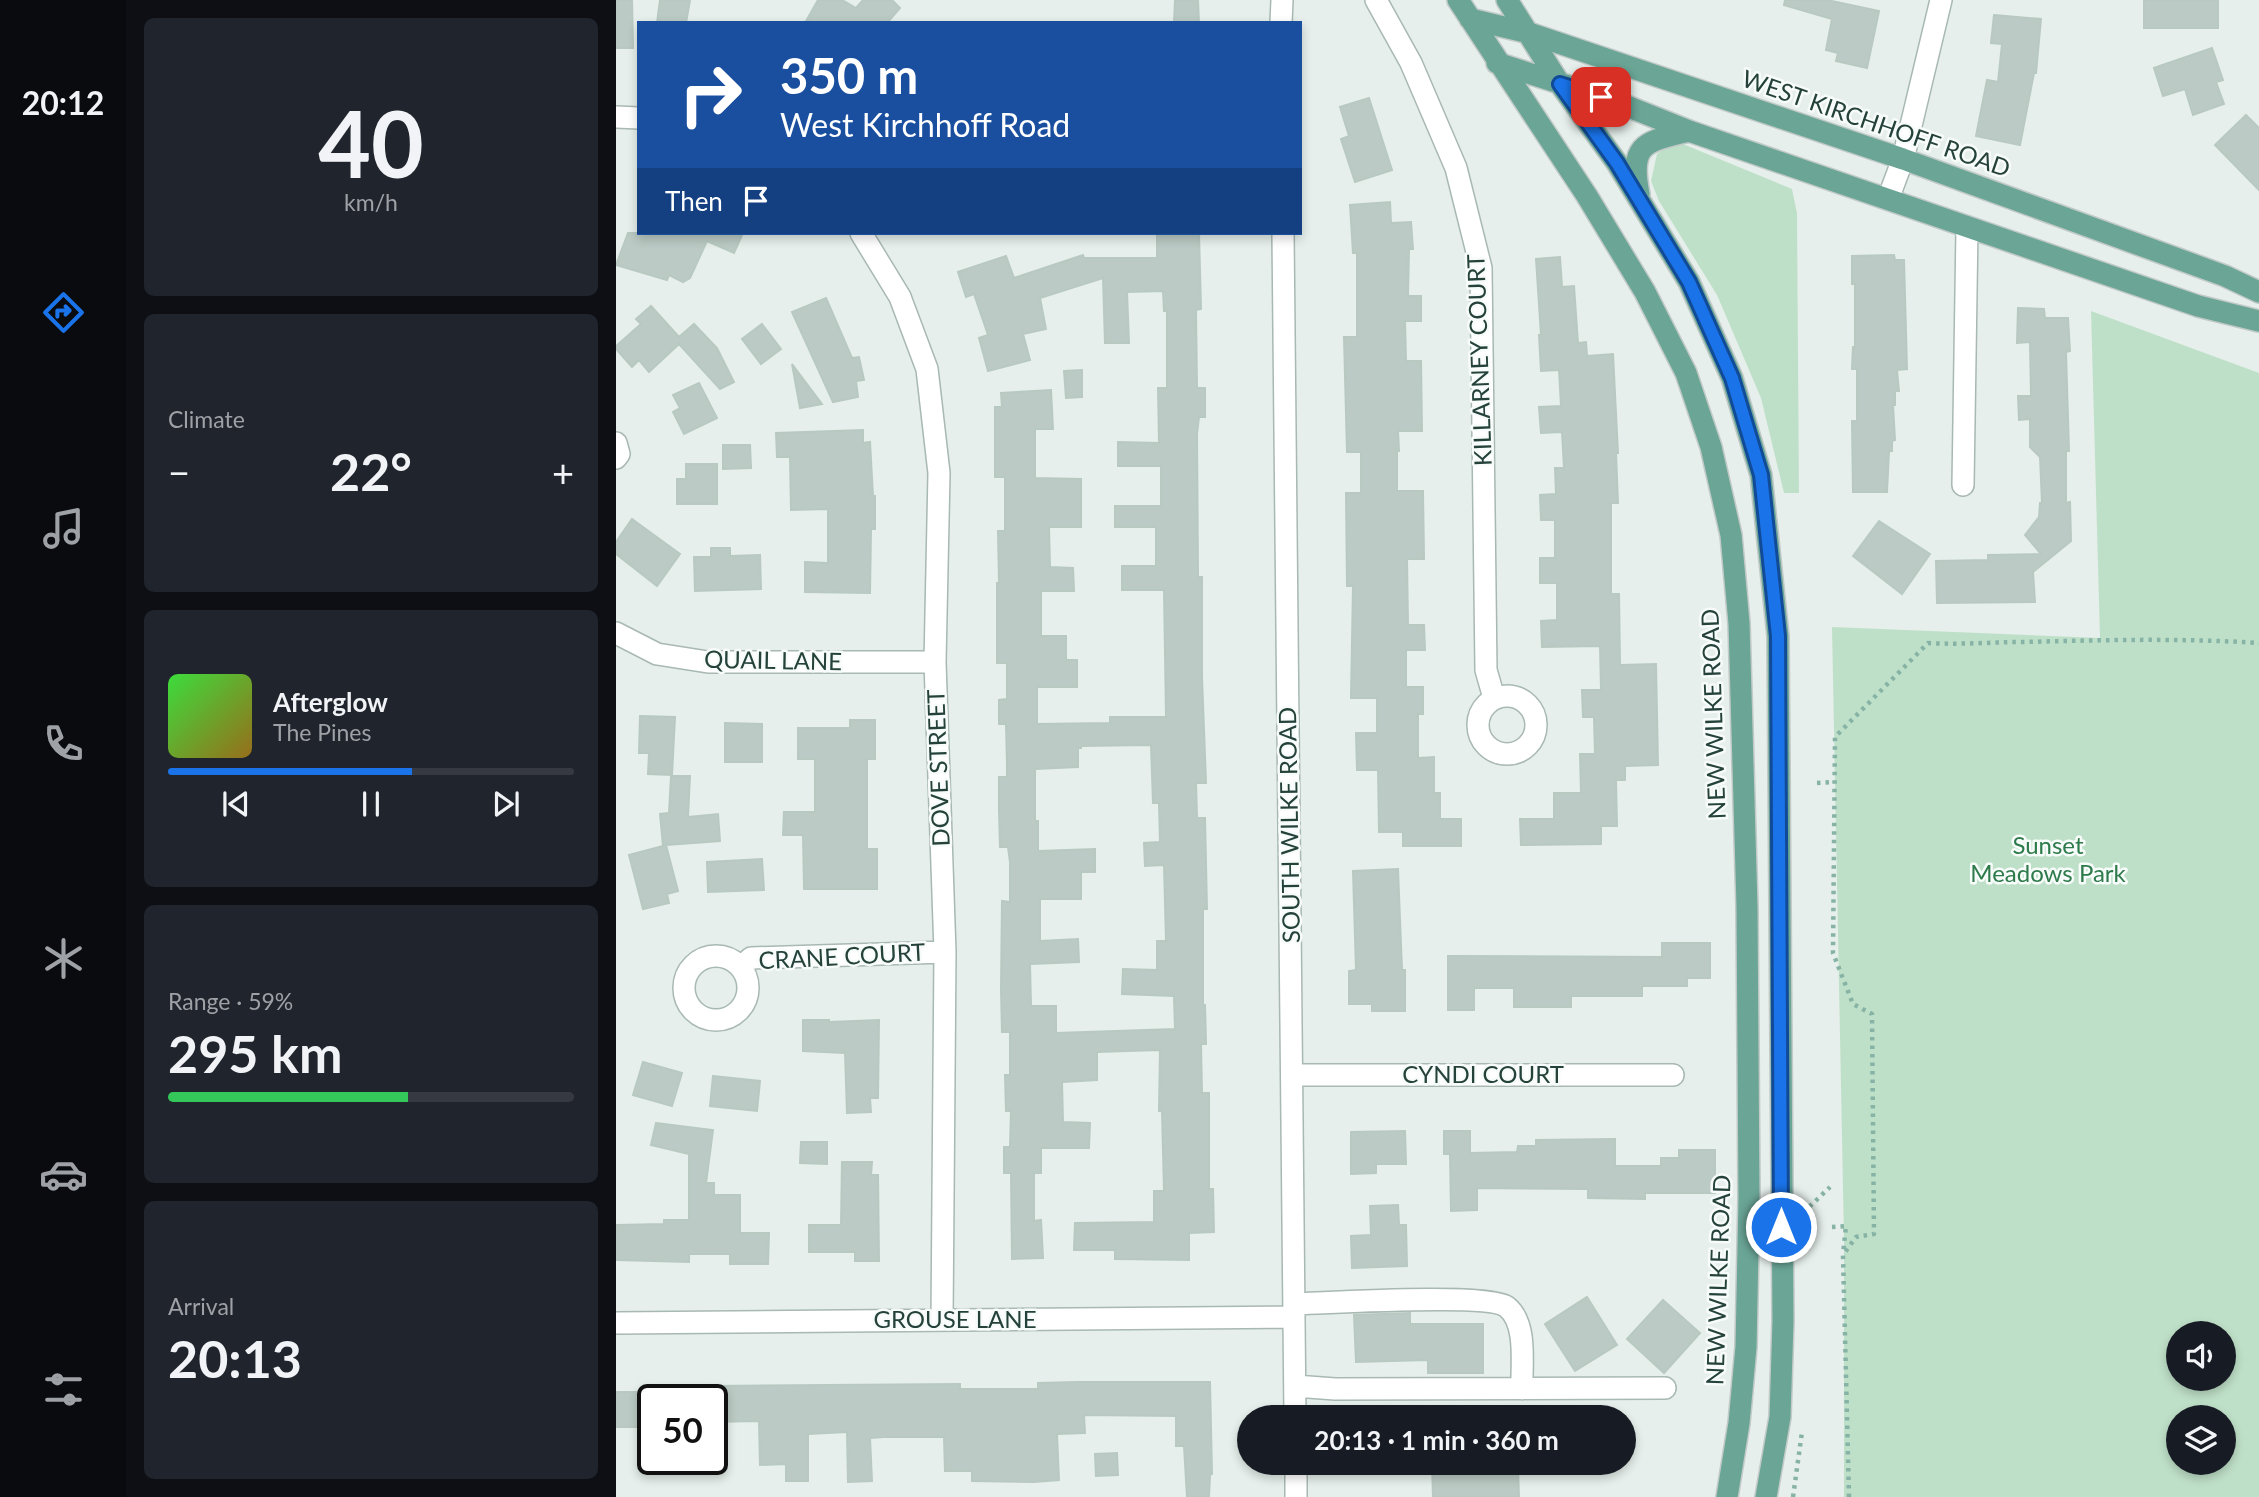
<!DOCTYPE html>
<html lang="en">
<head>
<meta charset="utf-8">
<style>
	body { margin:0; font-family:Lato,sans-serif; background:#20242c; color:#f1f3f6; height:100vh; display:flex; flex-direction:column; font-size:26px; white-space:nowrap }
	* { box-sizing:border-box; margin:0 }
	p { font-size:23px; color:#9ea1a6 }
	.icon { flex:none; width:38px; height:38px; fill:none; stroke:currentColor; stroke-width:2; stroke-linecap:round; stroke-linejoin:round }
	.map { position:relative; flex:1; overflow:hidden }
	.panel { display:flex; flex-direction:column; gap:18px; padding:18px; background:#0d0f14; width:490px }
	.panel>* { flex:none }
	.top-card { position:absolute; left:21px; top:21px; width:665px; height:214px; border-radius:0px; box-shadow:0 4px 10px #0003; background:#1a4fa0; color:#fff; overflow:hidden }
	.tools { position:absolute; left:1550px; top:1321px; display:grid; gap:14px }
	.tools a { display:grid; place-items:center; width:70px; height:70px; border-radius:50%; background:#171b24; box-shadow:0 4px 10px #0003; font-size:35px }
	.speed { position:absolute; left:21px; top:1384px; display:flex; gap:14px; font-size:35px; font-weight:700; text-align:center }
	.speed>* { display:grid; place-content:center; width:91px; height:91px; border-radius:50%; background:#171b24; box-shadow:0 4px 10px #0003; line-height:1 }
	.speed .limit { border:4px solid #111; border-radius:10px; background:#fff; color:#111 }
	.pin { position:absolute; display:grid; place-items:center; width:60px; height:60px; color:#fff; margin:-30px; border-radius:14px; box-shadow:0 4px 10px #0006 }
	.me { position:absolute; width:77px; margin:-38px; rotate:0deg; stroke-linejoin:round; filter:drop-shadow(0 0 5px #0008) }
	.turn { display:flex; align-items:center; gap:24px; height:147px; padding:0 28px; font-size:32px }
	.turn .icon { width:91px; height:91px; stroke-width:2.5 }
	.turn b { display:block; font-size:49px; line-height:60px }
	.then { display:flex; align-items:center; height:66px; padding:0 28px; background:#0003; gap:14px; font-size:26px }
	.big { font-size:52px; font-weight:700; line-height:1.1 }
	.panel .tile { flex:1; display:flex; flex-direction:column; justify-content:center; gap:10px; min-width:0; padding:0 24px; border-radius:10px; background:#20242c }
	.panel .dial { align-items:center; gap:0 }
	.dial b { font-size:91px; line-height:1 }
	.song { display:flex; align-items:center; gap:21px }
	.cover { width:84px; height:84px; border-radius:10px; background:linear-gradient(135deg,hsl(120 70% 55%),hsl(40 70% 35%)) }
	.played { height:7px; border-radius:4px; background:linear-gradient(90deg,#1a73e8 60%,#363941 60%) }
	.keys { display:flex; justify-content:space-around; direction:ltr }
	.heat { display:flex; justify-content:space-between; align-items:center; font-size:38px; direction:ltr }
	.charge { height:10px; border-radius:5px; background:linear-gradient(90deg,#34c759 59%,#363941 0) }
	.trip { position:absolute; left:621px; top:1405px; width:399px; height:70px; border-radius:35px; background:#171b24; box-shadow:0 4px 10px #0003; font-weight:700; line-height:70px; text-align:center }
	main { display:flex; flex:1; min-height:0 }
	.dock { display:flex; flex-direction:column; width:126px; justify-content:space-around; align-items:center; background:#090b0e; color:#9ea1a6 }
	.dock .icon { width:49px; height:49px }
	.dock .on { color:#1a73e8 }
	.dock b { font-size:32px; color:#f1f3f6 }
	.map>svg:first-child { display:block }
	.green { fill:#bfe0c8; fill-rule:evenodd }
	.building { fill:#bbcac4; stroke:#b8c9c2; stroke-width:2; fill-rule:evenodd }
	.lines { fill:none; stroke-linecap:round; stroke-linejoin:round }
	.minor-casing { stroke:#a8b8b2; stroke-width:24 }
	.major-casing { stroke:#c2cac8; stroke-width:24 }
	.path { stroke:#86b3a5; stroke-width:4.5; stroke-dasharray:3.5 5; stroke-linecap:butt }
	.minor { stroke:#fff; stroke-width:21 }
	.major { stroke:#6aa596; stroke-width:21 }
	.route-casing { stroke:#114b97; stroke-width:18 }
	.route { stroke:#1a73e8; stroke-width:12 }
	.labels { text-anchor:middle; stroke-width:5; stroke-linejoin:round; paint-order:stroke }
	.street-label { font-size:24px; fill:#24423a; stroke:#f7fbf9 }
	.park-label { font-size:24px; fill:#2d7a4b; stroke:#f7fbf9 }
</style>
</head>
<body>
<main>
<nav class="dock">
<b>20:12</b>
<svg class="icon on" aria-label="directions" viewBox="0 0 24 24"><path d="M12 3l9 9-9 9-9-9zM9 14v-3h6M13 9l2 2-2 2"/></svg>
<svg class="icon" aria-label="music" viewBox="0 0 24 24"><path d="M9 18V5l10-2v13"/><circle cx="6" cy="18" r="3"/><circle cx="16" cy="16" r="3"/></svg>
<svg class="icon" aria-label="phone" viewBox="0 0 24 24"><path d="M5 4h4l2 5-3 2q2 4 5 5l2-3 5 2v4C11 20 4 13 5 4z"/></svg>
<svg class="icon" aria-label="climate" viewBox="0 0 24 24"><path d="M12 3v18M4 7l16 10M4 17L20 7"/></svg>
<svg class="icon" aria-label="car" viewBox="0 0 24 24"><path d="M5 17H2v-5l4-1 3-4h7l3 4 3 1v5h-3M9 17h6M6 11h13"/><circle cx="7" cy="17" r="2"/><circle cx="17" cy="17" r="2"/></svg>
<svg class="icon" aria-label="filters" viewBox="0 0 24 24"><path d="M4 7h16M4 17h16"/><circle cx="9" cy="7" r="2"/><circle cx="15" cy="17" r="2"/></svg>
</nav>
<section class="panel">
<div class="tile dial"><b>40</b><p>km/h</p></div>
<div class="tile"><p>Climate</p>
<div class="heat"><a>−</a><b class="big">22°</b><a>+</a></div>
</div>
<div class="tile">
<div class="song"><i class="cover"></i><div><b>Afterglow</b><p>The Pines</p></div></div>
<div class="played"></div>
<div class="keys"><svg class="icon" aria-label="previous" viewBox="0 0 24 24"><path d="M18 5L8 12l10 7zM5 5v14"/></svg><svg class="icon" aria-label="pause" viewBox="0 0 24 24"><path d="M8 5v14M16 5v14"/></svg><svg class="icon" aria-label="next" viewBox="0 0 24 24"><path d="M6 5l10 7-10 7zM19 5v14"/></svg></div>
</div>
<div class="tile"><p>Range · 59%</p><b class="big">295 km</b><div class="charge"></div></div>
<div class="tile"><p>Arrival</p><b class="big">20:13</b></div>
</section>
<div class="map">
<svg width="1643" height="1497" viewBox="0 0 1643 1497">
	<rect width="100%" height="100%" fill="#e6efeb"/>
	<!-- green -->
	<path class="green" d="M 1067,144 L 1176,189 L 1181,213 L 1183,493 L 1168,493 L 1145,398 L 1101,295 L 1043,201 L 1035,181 L 1041,154 L 1052,146 Z
		M 1475,311 L 1643,373 L 1643,1497 L 1228,1497 L 1228,1240 L 1216,627 L 1484,638 ZM 1563,1334 L 1608,1334 L 1608,1379 L 1563,1379 ZM 1563,1418 L 1608,1418 L 1608,1463 L 1563,1463 Z"/>
	<!-- building -->
	<path class="building" d="M 0,0 L 16,0 L 17,48 L 0,48 Z
		M 44,0 L 74,0 L 70,23 L 41,23 Z
		M 202,0 L 226,0 L 240,8 L 247,0 L 276,0 L 284,8 L 271,23 L 189,23 Z
		M 559,0 L 582,0 L 583,23 L 558,23 Z
		M 1169,0 L 1211,0 L 1263,11 L 1251,68 L 1220,61 L 1222,53 L 1210,50 L 1216,19 L 1168,5 Z
		M 1528,0 L 1602,0 L 1602,28 L 1528,28 Z
		M 1378,15 L 1425,19 L 1420,73 L 1418,73 L 1404,145 L 1360,136 L 1371,80 L 1382,82 L 1386,44 L 1375,43 Z
		M 1596,48 L 1607,80 L 1600,82 L 1608,104 L 1577,115 L 1569,89 L 1547,96 L 1538,68 Z
		M 753,98 L 776,170 L 739,182 L 725,139 L 733,136 L 724,107 Z
		M 1630,115 L 1643,128 L 1643,190 L 1599,145 Z
		M 774,202 L 775,223 L 795,222 L 797,249 L 793,249 L 792,296 L 805,296 L 805,321 L 789,321 L 790,361 L 805,361 L 806,431 L 782,431 L 783,451 L 781,451 L 781,491 L 807,491 L 808,559 L 791,559 L 792,625 L 808,625 L 809,650 L 790,650 L 790,687 L 807,687 L 807,714 L 802,714 L 802,758 L 818,757 L 818,793 L 824,793 L 824,819 L 845,819 L 845,846 L 787,846 L 787,832 L 763,832 L 762,770 L 741,770 L 740,733 L 761,733 L 761,698 L 735,698 L 737,586 L 731,586 L 730,493 L 745,493 L 745,452 L 731,452 L 728,337 L 741,337 L 741,253 L 737,253 L 734,205 Z
		M 12,233 L 127,233 L 118,253 L 91,241 L 74,278 L 67,282 L 53,275 L 51,280 L 0,265 Z
		M 541,233 L 583,233 L 585,309 L 580,310 L 581,388 L 589,388 L 589,417 L 583,417 L 581,434 L 582,577 L 586,577 L 586,677 L 590,783 L 580,783 L 581,818 L 589,818 L 591,909 L 587,909 L 587,1005 L 589,1005 L 590,1044 L 585,1044 L 586,1093 L 593,1093 L 593,1189 L 597,1189 L 598,1232 L 573,1233 L 573,1260 L 499,1259 L 499,1250 L 458,1250 L 459,1223 L 538,1222 L 538,1191 L 548,1191 L 546,1111 L 543,1111 L 544,1050 L 481,1052 L 481,1080 L 446,1082 L 447,1122 L 474,1123 L 473,1148 L 425,1148 L 425,1173 L 418,1173 L 418,1221 L 425,1220 L 427,1258 L 396,1259 L 395,1173 L 388,1173 L 388,1147 L 394,1147 L 395,1111 L 390,1111 L 389,1075 L 394,1075 L 394,1032 L 386,1032 L 385,989 L 386,901 L 394,902 L 394,862 L 392,847 L 384,847 L 383,810 L 383,777 L 391,777 L 391,765 L 390,724 L 383,724 L 383,700 L 391,699 L 391,663 L 381,663 L 381,583 L 383,583 L 382,531 L 389,531 L 389,477 L 379,477 L 379,407 L 386,407 L 385,393 L 435,390 L 437,429 L 419,429 L 419,478 L 465,479 L 465,527 L 433,527 L 434,567 L 457,568 L 458,591 L 425,591 L 425,636 L 450,636 L 450,660 L 461,660 L 461,687 L 421,687 L 421,724 L 494,723 L 494,717 L 550,717 L 548,590 L 506,590 L 506,566 L 540,566 L 540,527 L 499,527 L 499,506 L 545,506 L 545,466 L 502,466 L 502,442 L 543,443 L 542,388 L 551,388 L 551,311 L 548,311 L 547,291 L 511,292 L 513,343 L 489,343 L 487,278 L 424,298 L 430,329 L 407,334 L 414,360 L 372,371 L 363,338 L 372,335 L 358,294 L 350,297 L 342,272 L 390,256 L 398,278 L 467,255 L 468,258 L 541,258 ZM 535,745 L 537,803 L 543,803 L 544,842 L 528,843 L 529,866 L 548,865 L 550,941 L 541,941 L 541,970 L 507,969 L 506,994 L 558,996 L 559,1029 L 440,1033 L 440,1006 L 415,1006 L 414,964 L 463,962 L 462,939 L 424,941 L 424,899 L 465,899 L 465,872 L 479,872 L 479,849 L 422,851 L 422,821 L 419,821 L 419,769 L 462,767 L 462,748 L 465,748 L 465,746 Z
		M 1278,255 L 1279,260 L 1288,260 L 1291,369 L 1281,370 L 1283,391 L 1279,391 L 1279,405 L 1277,405 L 1279,440 L 1276,441 L 1276,451 L 1273,451 L 1271,492 L 1237,492 L 1236,421 L 1241,421 L 1241,369 L 1236,369 L 1237,347 L 1239,347 L 1239,284 L 1236,284 L 1236,256 Z
		M 944,257 L 946,287 L 958,286 L 962,343 L 970,342 L 971,356 L 997,354 L 1002,453 L 1000,453 L 1002,503 L 995,503 L 995,594 L 1003,594 L 1004,665 L 1040,664 L 1042,765 L 1009,766 L 1009,780 L 1000,780 L 1001,826 L 985,826 L 985,844 L 905,845 L 904,819 L 938,819 L 938,793 L 965,793 L 964,754 L 979,754 L 978,717 L 967,717 L 966,690 L 985,690 L 984,646 L 926,647 L 925,621 L 941,620 L 941,583 L 924,583 L 924,558 L 939,558 L 939,520 L 925,520 L 924,495 L 940,494 L 939,468 L 948,468 L 946,432 L 925,433 L 923,407 L 945,406 L 943,370 L 925,371 L 923,335 L 925,335 L 920,259 Z
		M 210,298 L 236,358 L 243,357 L 248,380 L 240,381 L 242,397 L 217,402 L 176,312 Z
		M 35,306 L 63,337 L 78,324 L 101,348 L 118,382 L 104,389 L 63,344 L 33,372 L 23,360 L 16,367 L 0,349 L 0,346 L 25,324 L 20,319 Z
		M 1402,308 L 1428,309 L 1429,318 L 1452,318 L 1454,351 L 1450,352 L 1453,451 L 1450,451 L 1450,503 L 1454,502 L 1455,541 L 1417,572 L 1419,602 L 1321,603 L 1320,561 L 1372,560 L 1372,555 L 1425,554 L 1409,535 L 1423,517 L 1424,503 L 1426,503 L 1424,457 L 1414,447 L 1414,419 L 1403,420 L 1402,396 L 1415,396 L 1414,342 L 1401,343 Z
		M 146,324 L 165,349 L 145,364 L 126,339 Z
		M 176,364 L 206,404 L 184,408 Z
		M 466,370 L 466,397 L 450,398 L 448,371 Z
		M 83,383 L 101,418 L 68,434 L 57,412 L 64,408 L 57,395 Z
		M 247,430 L 247,443 L 254,442 L 257,496 L 259,496 L 259,529 L 255,529 L 254,593 L 189,592 L 189,562 L 212,563 L 212,509 L 175,510 L 174,457 L 161,457 L 160,433 Z
		M 107,445 L 134,445 L 135,468 L 107,469 Z
		M 70,464 L 101,464 L 101,504 L 61,504 L 61,479 L 70,479 Z
		M 16,519 L 64,554 L 41,586 L 0,554 L 0,542 Z
		M 1263,521 L 1314,554 L 1286,594 L 1237,556 Z
		M 95,548 L 114,548 L 114,556 L 144,555 L 145,589 L 79,591 L 78,557 L 95,557 Z
		M 24,716 L 59,717 L 56,775 L 32,774 L 33,753 L 23,753 Z
		M 234,720 L 259,720 L 259,759 L 251,759 L 251,849 L 261,849 L 261,889 L 188,889 L 187,835 L 167,835 L 168,812 L 199,812 L 199,759 L 182,759 L 182,728 L 234,728 Z
		M 109,723 L 146,724 L 146,762 L 109,762 Z
		M 55,776 L 74,776 L 72,817 L 102,814 L 104,841 L 50,845 L 62,891 L 51,894 L 53,903 L 27,909 L 13,855 L 47,846 L 44,814 L 53,813 Z
		M 146,859 L 148,890 L 92,892 L 91,862 Z
		M 782,869 L 786,970 L 789,970 L 789,1011 L 756,1011 L 756,1004 L 733,1004 L 733,971 L 740,970 L 737,871 Z
		M 1046,943 L 1094,943 L 1094,978 L 1071,978 L 1071,986 L 1026,986 L 1026,996 L 955,996 L 955,1007 L 898,1007 L 898,988 L 858,988 L 858,1010 L 832,1010 L 832,956 L 1046,957 Z
		M 187,1020 L 213,1020 L 213,1022 L 263,1020 L 262,1098 L 254,1098 L 255,1112 L 231,1113 L 229,1053 L 187,1051 Z
		M 27,1062 L 66,1073 L 56,1106 L 17,1095 Z
		M 97,1076 L 144,1081 L 141,1111 L 94,1106 Z
		M 40,1123 L 97,1130 L 90,1183 L 98,1183 L 98,1195 L 124,1195 L 124,1233 L 153,1233 L 152,1264 L 114,1264 L 114,1254 L 73,1254 L 73,1262 L 0,1260 L 0,1225 L 48,1224 L 48,1220 L 73,1220 L 73,1154 L 35,1145 Z
		M 789,1131 L 790,1164 L 760,1164 L 760,1173 L 735,1174 L 735,1132 Z
		M 828,1131 L 854,1131 L 854,1153 L 901,1152 L 902,1146 L 920,1146 L 920,1140 L 999,1139 L 999,1166 L 1045,1166 L 1045,1158 L 1063,1158 L 1063,1150 L 1099,1150 L 1099,1193 L 1029,1193 L 1029,1199 L 972,1198 L 972,1189 L 861,1188 L 861,1210 L 835,1211 L 834,1154 L 828,1154 Z
		M 185,1142 L 211,1142 L 211,1164 L 184,1163 Z
		M 226,1162 L 256,1162 L 255,1175 L 262,1175 L 263,1261 L 239,1261 L 239,1252 L 193,1252 L 193,1225 L 225,1225 Z
		M 782,1205 L 783,1225 L 790,1225 L 791,1266 L 736,1268 L 735,1236 L 755,1235 L 754,1206 Z
		M 971,1297 L 1001,1345 L 959,1371 L 929,1324 Z
		M 1047,1300 L 1084,1333 L 1048,1373 L 1011,1339 Z
		M 794,1313 L 794,1324 L 867,1324 L 867,1373 L 812,1373 L 812,1360 L 740,1362 L 738,1315 Z
		M 461,1382 L 594,1382 L 596,1474 L 594,1475 L 593,1497 L 571,1497 L 568,1446 L 560,1446 L 560,1416 L 468,1415 L 469,1433 L 441,1434 L 443,1480 L 418,1482 L 356,1481 L 356,1471 L 329,1471 L 328,1437 L 268,1437 L 254,1438 L 256,1481 L 232,1482 L 231,1432 L 192,1434 L 192,1481 L 170,1481 L 170,1464 L 144,1465 L 143,1421 L 96,1422 L 96,1386 L 344,1384 L 344,1389 L 422,1389 L 422,1383 Z
		M 0,1392 L 37,1392 L 37,1427 L 0,1427 Z
		M 501,1453 L 502,1475 L 480,1476 L 479,1454 Z
		M 816,1463 L 854,1463 L 854,1470 L 902,1468 L 903,1497 L 817,1497 Z"/>
	<g class="lines">
		<!-- minor casing -->
		<g class="minor-casing">
			<path id="minor" d="M 760,0 L 795,63 L 840,168 L 865,268 L 870,670 L 878,698
				M 665,23 L 666,0
				M 0,117 L 23,118
				M 1272,199 L 1287,159 L 1325,0
				M 245,233 L 284,297 L 311,369 L 323,473 L 319,662 L 329,952 L 326,1320
				M 667,233 L 679,1418
				M 0,443 L 3,454 L 0,458
				M 1347,485 L 1351,228
				M 0,633 L 41,654 L 92,662 L 319,662
				M862 725a29 29 0 1 1 58 0a29 29 0 1 1-58 0Z
				M68 988a32 32 0 1 1 64 0a32 32 0 1 1-64 0Z
				M 125,967 L 135,958 L 329,952
				M 677,1075 L 1057,1075
				M 679,1304 C 711,1303 873,1293 891,1307 C 912,1324 905,1366 906,1389
				M 0,1323 L 678,1317
				M 679,1386 L 719,1389 L 1049,1388
				M 680,1463 L 680,1497"/>
		</g>
		<!-- major casing -->
		<g class="major-casing">
			<path id="major" d="M 842,0 L 971,196 L 1029,292 L 1070,373 L 1095,447 L 1115,535 L 1123,623 L 1131,907 L 1133,1198 L 1130,1347 L 1123,1423 L 1111,1497
				M 891,0 L 944,84 L 1001,163 L 1073,282 L 1116,378 L 1145,475 L 1162,636 L 1167,1321 L 1164,1417 L 1150,1497
				M 854,19 L 913,33 L 1287,159 L 1609,276 L 1643,292
				M 881,63 L 993,99 L 1073,131 L 1582,306 L 1643,321
				M 1023,194 C 1013,143 1029,142 1073,131"/>
		</g>
		<!-- path -->
		<path class="path" d="M 1201,783 L 1218,782
			M 1190,1213 L 1189,1211 L 1214,1187
			M 1216,1227 L 1230,1226 L 1227,1254
			M 1177,1497 L 1186,1432
			M 1233,1497 L 1227,1255 L 1240,1237 L 1258,1234 L 1256,1014 L 1237,1004 L 1217,953 L 1219,737 L 1312,643 C 1346,645 1375,642 1408,642 C 1487,640 1565,638 1643,643"/>
		<!-- minor -->
		<use href="#minor" class="minor"/>
		<!-- major -->
		<use href="#major" class="major"/>
	</g>
	<g class="lines">
		<!-- route casing -->
		<g class="route-casing">
			<path id="route" d="M 985,97 L 944,84 L 1001,163 L 1073,282 L 1116,378 L 1145,475 L 1162,636 L 1165,1227"/>
		</g>
		<!-- route -->
		<use href="#route" class="route"/>
	</g>
	<g class="labels">
		<!-- street labels -->
		<g class="street-label">
			<text transform="translate(1260 124) rotate(19)" y="8">WEST KIRCHHOFF ROAD</text>
			<text transform="translate(864 360) rotate(-92)" y="8">KILLARNEY COURT</text>
			<text transform="translate(157 661) rotate(1)" y="8">QUAIL LANE</text>
			<text transform="translate(1098 714) rotate(-92)" y="8">NEW WILKE ROAD</text>
			<text transform="translate(323 768) rotate(-92)" y="8">DOVE STREET</text>
			<text transform="translate(674 825) rotate(-91)" y="8">SOUTH WILKE ROAD</text>
			<text transform="translate(226 957) rotate(-3)" y="8">CRANE COURT</text>
			<text x="867" y="1083">CYNDI COURT</text>
			<text transform="translate(1103 1280) rotate(-88)" y="8">NEW WILKE ROAD</text>
			<text x="339" y="1328">GROUSE LANE</text>
		</g>
		<!-- park labels -->
		<g class="park-label">
			<text x="1432" y="854">Sunset<tspan x="1432" dy="28">Meadows Park</tspan></text>
		</g>
	</g>
</svg>
<div class="tools">
<a><svg class="icon" aria-label="sound" viewBox="0 0 24 24"><path d="M4 9h4l5-4v14l-5-4H4zM17 9q2 3 0 6"/></svg></a>
<a><svg class="icon" aria-label="layers" viewBox="0 0 24 24"><path d="M12 4l9 5-9 5-9-5zM3 14l9 5 9-5"/></svg></a>
</div>
<div class="speed"><div class="limit">50</div></div>
<div class="pin" style="left:985px;top:97px;background:#d93025"><svg class="icon" aria-label="arrive" viewBox="0 0 24 24"><path d="M6 21V4h12l-3 4 3 4H6"/></svg></div>
<svg class="me" style="left:1165px;top:1227px" viewBox="-20 -20 40 40"><circle r="17" fill="#1a73e8" stroke="#fff" stroke-width="3"/><path d="M0-11L8 9 0 5-8 9z" fill="#fff"/></svg>
<div class="trip">20:13 · 1 min · 360 m</div>
<div class="top-card">
<div class="turn"><svg class="icon" aria-label="right" viewBox="0 0 24 24"><path d="M7 20v-9h11M14 6l5 5-5 5"/></svg><div><b>350 m</b>West Kirchhoff Road</div></div>
<div class="then">Then<svg class="icon" aria-label="arrive" viewBox="0 0 24 24"><path d="M6 21V4h12l-3 4 3 4H6"/></svg></div>
</div>
</div>
</main>
</body>
</html>
